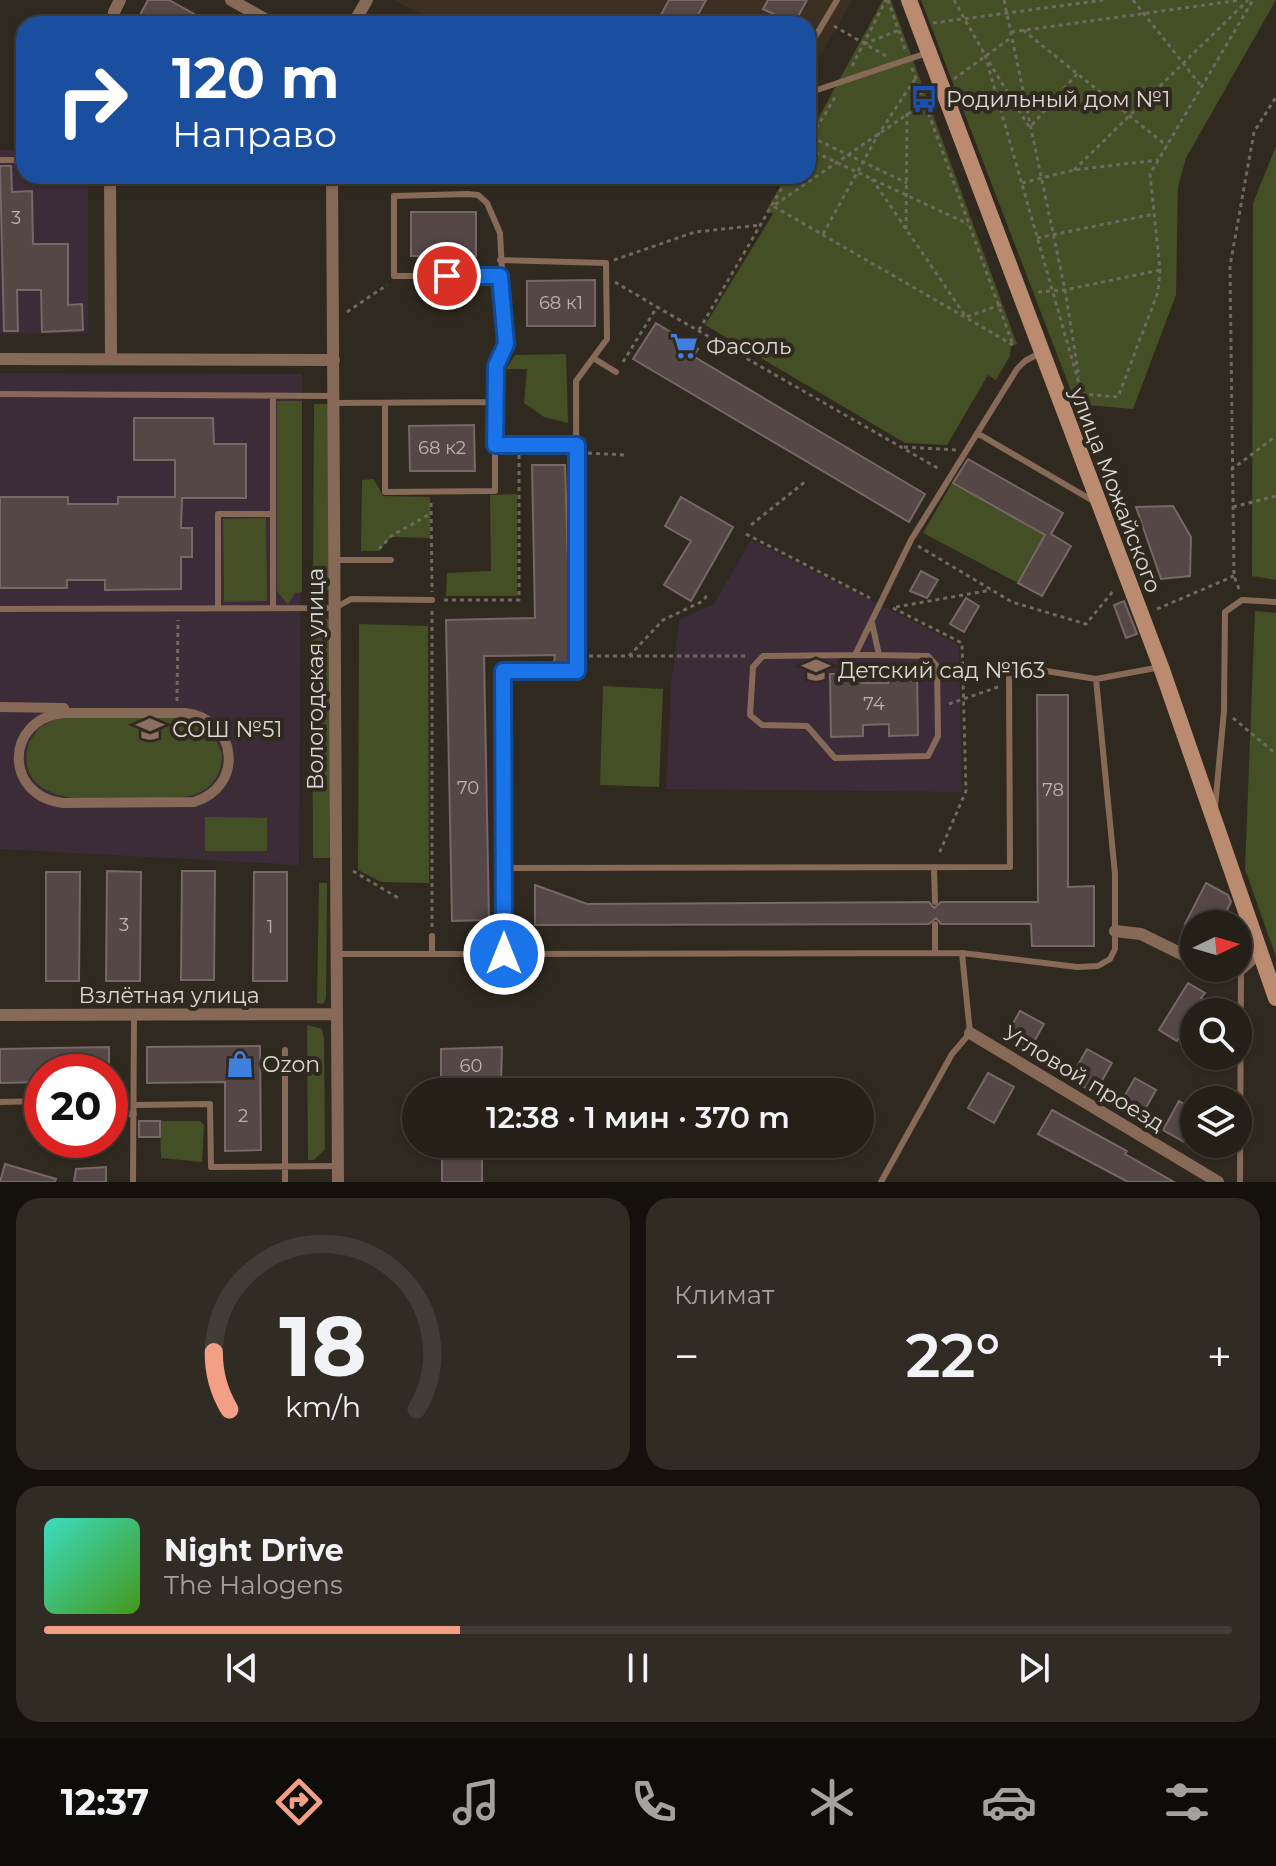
<!DOCTYPE html>
<html lang="ru">
<head>
<meta charset="utf-8">
<style>
	body { margin:0; font-family:Montserrat,sans-serif; background:#302c24; color:#f1f3f6; height:100vh; display:flex; flex-direction:column; font-size:30px; white-space:nowrap }
	* { box-sizing:border-box; margin:0 }
	p { font-size:26px; color:#a3a2a1 }
	.icon { flex:none; width:44px; height:44px; fill:none; stroke:currentColor; stroke-width:2; stroke-linecap:round; stroke-linejoin:round }
	.map { position:relative; height:1182px; overflow:hidden }
	.drawer { display:flex; flex-direction:column; gap:16px; padding:16px; background:#14110d; flex:1 }
	.drawer>* { flex:none }
	.guide { position:absolute; left:16px; top:16px; width:800px; height:168px; border-radius:24px; box-shadow:0 2px 6px #0004,0 0 0 2px #413d36; background:#1a4fa0; color:#fff; overflow:hidden }
	.needle { width:52px; rotate:85deg }
	.tools { position:absolute; left:1180px; top:910px; display:grid; gap:16px }
	.tools a { display:grid; place-items:center; width:72px; height:72px; border-radius:50%; background:#241f17; box-shadow:0 2px 6px #0004,0 0 0 2px #413d36; font-size:40px }
	.speed { position:absolute; left:24px; top:1054px; display:flex; gap:16px; font-size:40px; font-weight:700; text-align:center }
	.speed>* { display:grid; place-content:center; width:104px; height:104px; border-radius:50%; background:#241f17; box-shadow:0 2px 6px #0004,0 0 0 2px #413d36; line-height:1 }
	.speed .limit { border:12px solid #d22; background:#fff; color:#111 }
	.pin { position:absolute; display:grid; place-items:center; width:68px; height:68px; color:#fff; margin:-34px; border:4px solid #fff; border-radius:50%; box-shadow:0 2px 8px #0007 }
	.me { position:absolute; width:88px; margin:-44px; rotate:0deg; stroke-linejoin:round; filter:drop-shadow(0 0 6px #0008) }
	.turn { display:flex; align-items:center; gap:28px; height:168px; padding:0 24px; font-size:36px }
	.turn .icon { width:104px; height:104px; stroke-width:2.5 }
	.turn b { display:block; font-size:56px; line-height:68px }
	.big { font-size:60px; font-weight:600; line-height:1.1 }
	.drawer .tile { flex:1; display:flex; flex-direction:column; justify-content:center; gap:12px; min-width:0; padding:0 28px; border-radius:24px; background:#302c24 }
	.drawer .dial { align-items:center; gap:0 }
	.dial svg { height:208px; overflow:visible; fill:none; stroke:#413d36; stroke-width:7; stroke-linecap:round; text-anchor:middle }
	.dial text { fill:#f1f3f6; stroke:none }
	.song { display:flex; align-items:center; gap:24px }
	.cover { width:96px; height:96px; border-radius:12px; background:linear-gradient(135deg,hsl(170 70% 55%),hsl(100 70% 35%)) }
	.played { height:8px; border-radius:4px; background:linear-gradient(90deg,#f39f85 35%,#413d36 35%) }
	.keys { display:flex; justify-content:space-around; direction:ltr }
	.heat { display:flex; justify-content:space-between; align-items:center; font-size:44px; direction:ltr }
	.drawer .tiles { flex:1; display:grid; gap:16px; grid-template-columns:1fr 1fr }
	.tile:last-child { grid-column:span 2 }
	.trip { position:absolute; left:402px; top:1078px; width:472px; height:80px; border-radius:40px; background:#241f17; box-shadow:0 2px 6px #0004,0 0 0 2px #413d36; font-weight:600; line-height:80px; text-align:center }
	.tabs { display:flex; height:128px; justify-content:space-around; align-items:center; background:#0e0c09; color:#a3a2a1 }
	.tabs .icon { width:56px; height:56px }
	.tabs .selected { color:#f39f85 }
	.tabs b { font-size:36px; color:#f1f3f6 }
	.map>svg:first-child { display:block }
	.built { fill:#3a2f20 }
	.education { fill:#3c2c38 }
	.green { fill:#454f25 }
	.building { fill:#554746; stroke:#776767; stroke-width:2 }
	.lines { fill:none; stroke-linecap:round; stroke-linejoin:round }
	.path { stroke:#6f6960; stroke-width:3; stroke-dasharray:4 4; stroke-linecap:butt }
	.service { stroke:#876957; stroke-width:6 }
	.pedestrian { stroke:#876957; stroke-width:10 }
	.minor { stroke:#876957; stroke-width:12 }
	.secondary { stroke:#bb8b70; stroke-width:16 }
	.route-casing { stroke:#114b97; stroke-width:20 }
	.route { stroke:#1a73e8; stroke-width:14 }
	.labels { text-anchor:middle; stroke-width:8; stroke-linejoin:round; paint-order:stroke }
	.number-label { font-size:18px; fill:#bab4af }
	.poi-label { font-size:22px; fill:#dcd8d2; stroke:#30291f; text-anchor:start }
	.street-label { font-size:22px; fill:#dcd8d2; stroke:#30291f }
</style>
</head>
<body>
<div class="map">
<svg width="1276" height="1182" viewBox="0 0 1276 1182">
	<rect width="100%" height="100%" fill="#30291f"/>
	<!-- built -->
	<path class="built" d="M 394,0 L 852,0 L 808,78 L 808,24 L 439,24 Z"/>
	<!-- education -->
	<path class="education" d="M 0,150 L 24,150 L 24,176 L 88,176 L 88,333 L 0,334 Z
		M 0,373 L 302,374 L 299,865 L 0,849 Z
		M 751,540 L 959,645 L 962,792 L 666,789 L 671,685 L 679,620 L 714,604 Z"/>
	<!-- green -->
	<path class="green" d="M 883,0 L 891,0 L 1017,344 L 1011,346 L 1010,356 L 996,380 L 988,375 L 947,445 L 905,443 L 705,325 L 773,214 L 766,211 L 786,176 L 808,176 L 808,137 Z
		M 921,0 L 1276,0 L 1186,158 L 1178,187 L 1176,295 L 1133,409 L 1076,404 Z
		M 1276,146 L 1276,580 L 1252,576 L 1253,203 Z
		M 566,354 L 568,423 L 544,417 L 524,403 L 527,369 L 506,369 L 515,355 Z
		M 277,401 L 302,401 L 302,592 L 295,593 L 288,605 L 277,591 Z
		M 314,404 L 332,404 L 332,590 L 313,590 Z
		M 374,479 L 383,496 L 430,497 L 430,538 L 391,537 L 379,551 L 361,551 L 362,480 Z
		M 952,483 L 1045,535 L 1018,583 L 923,533 Z
		M 517,494 L 517,596 L 446,596 L 447,573 L 491,571 L 490,495 Z
		M 266,518 L 267,601 L 224,602 L 223,519 Z
		M 1255,611 L 1276,613 L 1276,957 L 1245,869 Z
		M 312,619 L 332,619 L 332,858 L 313,858 Z
		M 359,624 L 428,626 L 429,883 L 381,882 L 358,870 Z
		M 603,686 L 663,689 L 659,787 L 600,785 Z
		M 183,717 L 210,728 L 222,753 C 222,779 207,795 182,797 C 136,798 7,820 29,742 L 40,727 L 58,718 Z
		M 205,817 L 267,818 L 267,851 L 205,851 Z
		M 319,883 L 327,883 L 326,998 L 323,1004 L 317,1003 Z
		M 307,1025 L 322,1029 L 324,1038 L 325,1149 L 314,1160 L 308,1160 Z
		M 160,1121 L 200,1121 L 204,1125 L 202,1162 L 161,1158 Z"/>
	<!-- building -->
	<path class="building" d="M 148,0 L 169,0 L 212,24 L 141,24 L 141,13 Z
		M 669,0 L 706,0 L 693,24 L 656,24 Z
		M 768,0 L 807,0 L 794,24 L 763,9 Z
		M 0,166 L 11,166 L 12,192 L 32,191 L 33,244 L 68,244 L 68,305 L 82,304 L 83,330 L 42,332 L 41,290 L 17,290 L 18,331 L 4,331 Z
		M 411,212 L 476,212 L 476,256 L 411,256 Z
		M 595,280 L 595,326 L 527,326 L 527,281 Z
		M 656,323 L 698,349 L 693,356 L 925,494 L 909,522 L 633,359 Z
		M 134,418 L 213,418 L 214,444 L 246,444 L 246,498 L 182,498 L 181,528 L 192,528 L 192,557 L 181,557 L 181,589 L 105,590 L 105,580 L 67,580 L 67,588 L 0,588 L 0,497 L 68,497 L 68,504 L 118,504 L 118,497 L 175,497 L 175,460 L 134,460 Z
		M 474,425 L 475,471 L 410,471 L 409,426 Z
		M 968,459 L 1063,513 L 1051,534 L 1071,546 L 1042,596 L 1018,583 L 1045,535 L 953,483 Z
		M 532,465 L 565,465 L 571,663 L 554,663 L 555,655 L 484,656 L 489,920 L 452,921 L 446,620 L 535,618 Z
		M 681,497 L 733,527 L 691,601 L 664,585 L 691,541 L 665,526 Z
		M 1173,506 L 1191,537 L 1190,576 L 1161,579 L 1136,507 Z
		M 921,571 L 938,580 L 927,598 L 910,591 Z
		M 966,598 L 979,606 L 964,632 L 950,624 Z
		M 1124,601 L 1137,634 L 1126,638 L 1114,605 Z
		M 888,673 L 917,673 L 918,735 L 889,736 L 889,724 L 863,725 L 863,736 L 831,737 L 830,674 L 862,674 L 862,683 L 888,683 Z
		M 1037,695 L 1068,695 L 1068,887 L 1094,886 L 1094,946 L 1032,946 L 1031,924 L 941,924 L 936,918 L 929,924 L 535,925 L 535,885 L 587,904 L 929,902 L 934,908 L 941,902 L 1038,902 Z
		M 107,871 L 141,872 L 140,981 L 106,981 Z
		M 182,871 L 215,871 L 214,980 L 181,980 Z
		M 46,872 L 80,872 L 79,981 L 46,981 Z
		M 254,872 L 287,872 L 287,981 L 253,981 Z
		M 1206,883 L 1228,895 L 1231,902 L 1220,924 L 1185,924 Z
		M 1188,983 L 1205,993 L 1201,998 L 1223,1012 L 1194,1012 L 1177,1041 L 1159,1030 Z
		M 1020,1011 L 1044,1024 L 1030,1049 L 1006,1036 Z
		M 260,1046 L 261,1150 L 225,1151 L 225,1082 L 147,1083 L 147,1047 Z
		M 109,1047 L 109,1072 L 42,1072 L 42,1082 L 0,1083 L 0,1049 Z
		M 502,1047 L 501,1083 L 483,1084 L 482,1092 L 441,1092 L 441,1049 Z
		M 1087,1049 L 1112,1063 L 1095,1093 L 1070,1079 Z
		M 988,1073 L 1014,1087 L 994,1123 L 968,1108 Z
		M 1135,1078 L 1156,1090 L 1141,1117 L 1119,1105 Z
		M 1179,1101 L 1194,1110 L 1194,1125 L 1184,1142 L 1163,1130 Z
		M 1052,1110 L 1127,1151 L 1125,1154 L 1174,1182 L 1128,1182 L 1038,1134 Z
		M 139,1121 L 160,1121 L 160,1137 L 139,1137 Z
		M 442,1144 L 482,1144 L 482,1182 L 442,1182 Z
		M 5,1164 L 56,1179 L 55,1182 L 0,1182 Z
		M 106,1167 L 106,1182 L 74,1182 L 76,1169 Z"/>
	<g class="lines">
		<!-- path -->
		<path class="path" d="M 888,0 L 905,49
			M 954,0 L 985,55
			M 1004,0 L 1065,290 L 1079,377
			M 1133,0 L 1202,87
			M 933,23 L 1104,0
			M 834,26 L 886,56
			M 1023,30 L 1167,146
			M 1011,32 L 1241,0
			M 864,44 L 899,30
			M 985,55 L 1082,394 L 1118,397 L 1158,292 L 1160,270 L 1150,174 L 1253,0
			M 989,62 L 1031,130
			M 852,66 L 886,0
			M 912,68 L 1012,342
			M 954,79 L 1012,37
			M 924,103 L 773,206 L 1013,345
			M 1032,125 L 1077,74
			M 811,137 L 907,183
			M 808,142 L 837,94
			M 808,149 L 968,224
			M 1074,170 L 1248,0
			M 377,176 L 386,187
			M 872,179 L 966,317 L 1003,304
			M 1022,183 L 1074,170 L 1158,160
			M 906,229 L 907,113
			M 823,234 L 878,135 L 915,79
			M 1037,238 L 1154,214
			M 614,260 L 695,232 L 761,225
			M 615,282 L 657,307
			M 1038,292 L 1065,290 L 1160,270
			M 347,312 L 387,285
			M 699,330 L 789,176
			M 623,362 L 657,307 L 941,470
			M 904,447 L 956,450
			M 588,453 L 624,455
			M 1231,470 L 1276,436
			M 431,503 L 432,592
			M 1233,507 L 1276,496
			M 751,525 L 806,481
			M 746,534 L 870,598
			M 918,546 L 1012,602 L 1086,624 L 1114,590
			M 379,549 L 391,536 L 432,513
			M 1239,589 L 1234,576 L 1230,266 L 1254,132 L 1276,97
			M 444,600 L 519,600 L 519,455
			M 896,607 L 991,590
			M 893,608 L 962,643 L 966,791 L 938,856
			M 1157,609 L 1234,576
			M 432,611 L 432,928
			M 589,656 L 749,656
			M 629,656 L 663,620 L 703,601 L 707,595
			M 177,701 L 178,620
			M 949,704 L 998,687
			M 1233,718 L 1276,754
			M 353,871 L 400,899"/>
		<!-- service -->
		<path class="service" d="M 808,49 L 837,0
			M 808,93 L 927,53
			M 0,160 L 24,160
			M 500,260 L 606,263 L 607,339 L 576,381 L 577,671 L 503,671 L 503,868
			M 500,276 L 394,276 L 394,196 L 468,194 L 478,195 L 487,203 L 500,233 L 506,344 L 496,366 L 495,445 L 577,445
			M 593,358 L 616,372
			M 0,394 L 332,396
			M 273,396 L 273,608
			M 334,403 L 494,402
			M 385,403 L 385,492 L 495,491 L 495,445
			M 977,433 L 1095,502
			M 335,560 L 391,560
			M 218,608 L 218,514 L 273,514
			M 0,609 L 335,608 L 351,599 L 432,600
			M 872,623 L 879,655 L 928,656 L 937,666 L 938,736 L 928,756 L 835,758 L 807,726 L 762,725 L 750,715 L 753,667 L 763,656 L 855,655 L 911,540 L 1017,369 L 1025,361 L 1040,353
			M 855,655 L 879,655
			M 1215,807 L 1224,711 L 1225,612 L 1242,600 L 1276,602
			M 934,867 L 935,902
			M 935,924 L 935,953
			M 337,954 L 504,954 L 503,868 L 1010,867 L 1009,665 L 1096,679 L 1161,667
			M 432,954 L 432,936
			M 504,954 L 962,953
			M 285,1050 L 285,1182
			M 0,1102 L 42,1101
			M 134,1105 L 210,1104 L 211,1167 L 338,1166
			M 110,1115 L 134,1114
			M 133,1182 L 134,1015
			M 881,1182 L 952,1054 L 970,1033 L 962,953 L 1077,967 L 1098,966 L 1110,959 L 1115,949 L 1115,874 L 1096,679
			M 1240,1182 L 1241,969"/>
		<!-- pedestrian -->
		<path class="pedestrian" d="M 0,707 L 64,708
			M 63,713 L 185,713 C 238,719 245,787 194,802 L 63,803 C 4,796 4,720 63,713 Z"/>
		<!-- minor -->
		<path class="minor" d="M 231,0 L 274,24
			M 113,24 L 114,12 L 120,0
			M 353,24 L 367,0
			M 110,176 L 111,359
			M 332,176 L 338,1182
			M 0,359 L 334,360
			M 1115,931 L 1141,934 L 1194,960
			M 1210,968 L 1241,969 L 1260,952
			M 0,1015 L 337,1014
			M 970,1033 L 1218,1182"/>
		<!-- secondary -->
		<path class="secondary" d="M 909,0 L 1161,667 L 1276,998"/>
	</g>
	<g class="lines">
		<!-- route casing -->
		<g class="route-casing">
			<path id="route" d="M 447,276 L 500,276 L 506,344 L 496,366 L 495,445 L 577,445 L 577,671 L 503,671 L 504,954"/>
		</g>
		<!-- route -->
		<use href="#route" class="route"/>
	</g>
	<!-- icons -->
	<defs>
		<g id="bus-bare" transform="scale(2.16)"><path d="M-5-6H5V4H4V6H2V4H-2V6H-4V4H-5ZM-3.5-4V0h7V-4ZM-3.5 1.2v1.5H-2V1.2ZM2 1.2v1.5H3.5V1.2Z" fill="#1a4fb4" stroke="#30291f" stroke-width="2.5" paint-order="stroke"/></g>
		<g id="supermarket-bare" transform="scale(2.16)"><path d="M-6-5.5h2.5l.6 2H6L4.5 2H-2.5L-4.4-4H-6ZM-1.5 3.2a1.3 1.3 0 1 0 .1 0ZM3 3.2a1.3 1.3 0 1 0 .1 0Z" fill="#3f7fe0" stroke="#30291f" stroke-width="2.5" paint-order="stroke"/></g>
		<g id="school-bare" transform="scale(2.16)"><path d="M0-5L7-2L0 1L-7-2ZM-4 1L0 2.5L4 1V4Q0 6-4 4Z" fill="#8d6e63" stroke="#30291f" stroke-width="2.5" paint-order="stroke"/></g>
		<g id="shop-bare" transform="scale(2.16)"><path d="M-5-2.5h2.3a2.7 3.5 0 0 1 5.4 0H5L5.5 6h-11ZM-1.5-2.5h3a1.5 2.3 0 0 0-3 0Z" fill="#3f7fe0" stroke="#30291f" stroke-width="2.5" paint-order="stroke"/></g>
	</defs>
	<g fill-rule="evenodd">
		<use href="#bus-bare" x="924" y="99"/>
		<use href="#supermarket-bare" x="684" y="346"/>
		<use href="#school-bare" x="816" y="670"/>
		<use href="#school-bare" x="150" y="729"/>
		<use href="#shop-bare" x="240" y="1064"/>
	</g>
	<g class="labels">
		<!-- number labels -->
		<g class="number-label">
			<text x="16" y="224">3</text>
			<text x="561" y="309">68 к1</text>
			<text x="442" y="454">68 к2</text>
			<text x="874" y="710">74</text>
			<text x="468" y="794">70</text>
			<text x="1053" y="796">78</text>
			<text x="124" y="931">3</text>
			<text x="270" y="933">1</text>
			<text x="471" y="1072">60</text>
			<text x="243" y="1122">2</text>
		</g>
		<!-- poi labels -->
		<g class="poi-label">
			<text x="946" y="107">Родильный дом №1</text>
			<text x="706" y="354">Фасоль</text>
			<text x="838" y="678">Детский сад №163</text>
			<text x="172" y="737">СОШ №51</text>
			<text x="262" y="1072">Ozon</text>
		</g>
		<!-- street labels -->
		<g class="street-label">
			<text transform="translate(1116 490) rotate(69)" y="8">улица Можайского</text>
			<text transform="translate(315 679) rotate(-90)" y="8">Вологодская улица</text>
			<text x="169" y="1003">Взлётная улица</text>
			<text transform="translate(1084 1078) rotate(31)" y="8">Угловой проезд</text>
		</g>
	</g>
</svg>
<div class="tools">
<a><svg class="needle" viewBox="-14 -14 28 28"><path d="M0-13l5 13h-10z" fill="#e53935"/><path d="M0 13l5-13h-10z" fill="#a3a2a1"/></svg></a>
<a><svg class="icon" aria-label="search" viewBox="0 0 24 24"><circle cx="10" cy="10" r="6"/><path d="M15 15l6 6"/></svg></a>
<a><svg class="icon" aria-label="layers" viewBox="0 0 24 24"><path d="M12 4l9 5-9 5-9-5zM3 14l9 5 9-5"/></svg></a>
</div>
<div class="speed"><div class="limit">20</div></div>
<div class="pin" style="left:447px;top:276px;background:#d93025"><svg class="icon" aria-label="arrive" viewBox="0 0 24 24"><path d="M6 21V4h12l-3 4 3 4H6"/></svg></div>
<svg class="me" style="left:504px;top:954px" viewBox="-20 -20 40 40"><circle r="17" fill="#1a73e8" stroke="#fff" stroke-width="3"/><path d="M0-11L8 9 0 5-8 9z" fill="#fff"/></svg>
<div class="trip">12:38 · 1 мин · 370 m</div>
<div class="guide">
<div class="turn"><svg class="icon" aria-label="right" viewBox="0 0 24 24"><path d="M7 20v-9h11M14 6l5 5-5 5"/></svg><div><b>120 m</b>Направо</div></div>
</div>
</div>
<section class="drawer">
<div class="tiles">
<div class="tile dial"><svg viewBox="0 0 100 80">
<path d="M14 69A42 42 0 1 1 86 69"/>
<path d="M14 69A42 42 0 0 1 8 47" stroke="#f39f85"/>
<text x="50" y="56" font-size="32" font-weight="700">18</text>
<text x="50" y="72" font-size="11">km/h</text>
</svg></div>
<div class="tile"><p>Климат</p>
<div class="heat"><a>−</a><b class="big">22°</b><a>+</a></div>
</div>
<div class="tile">
<div class="song"><i class="cover"></i><div><b>Night Drive</b><p>The Halogens</p></div></div>
<div class="played"></div>
<div class="keys"><svg class="icon" aria-label="previous" viewBox="0 0 24 24"><path d="M18 5L8 12l10 7zM5 5v14"/></svg><svg class="icon" aria-label="pause" viewBox="0 0 24 24"><path d="M8 5v14M16 5v14"/></svg><svg class="icon" aria-label="next" viewBox="0 0 24 24"><path d="M6 5l10 7-10 7zM19 5v14"/></svg></div>
</div>
</div>
</section>
<nav class="tabs">
<b>12:37</b>
<svg class="icon selected" aria-label="directions" viewBox="0 0 24 24"><path d="M12 3l9 9-9 9-9-9zM9 14v-3h6M13 9l2 2-2 2"/></svg>
<svg class="icon" aria-label="music" viewBox="0 0 24 24"><path d="M9 18V5l10-2v13"/><circle cx="6" cy="18" r="3"/><circle cx="16" cy="16" r="3"/></svg>
<svg class="icon" aria-label="phone" viewBox="0 0 24 24"><path d="M5 4h4l2 5-3 2q2 4 5 5l2-3 5 2v4C11 20 4 13 5 4z"/></svg>
<svg class="icon" aria-label="climate" viewBox="0 0 24 24"><path d="M12 3v18M4 7l16 10M4 17L20 7"/></svg>
<svg class="icon" aria-label="car" viewBox="0 0 24 24"><path d="M5 17H2v-5l4-1 3-4h7l3 4 3 1v5h-3M9 17h6M6 11h13"/><circle cx="7" cy="17" r="2"/><circle cx="17" cy="17" r="2"/></svg>
<svg class="icon" aria-label="filters" viewBox="0 0 24 24"><path d="M4 7h16M4 17h16"/><circle cx="9" cy="7" r="2"/><circle cx="15" cy="17" r="2"/></svg>
</nav>
</body>
</html>
